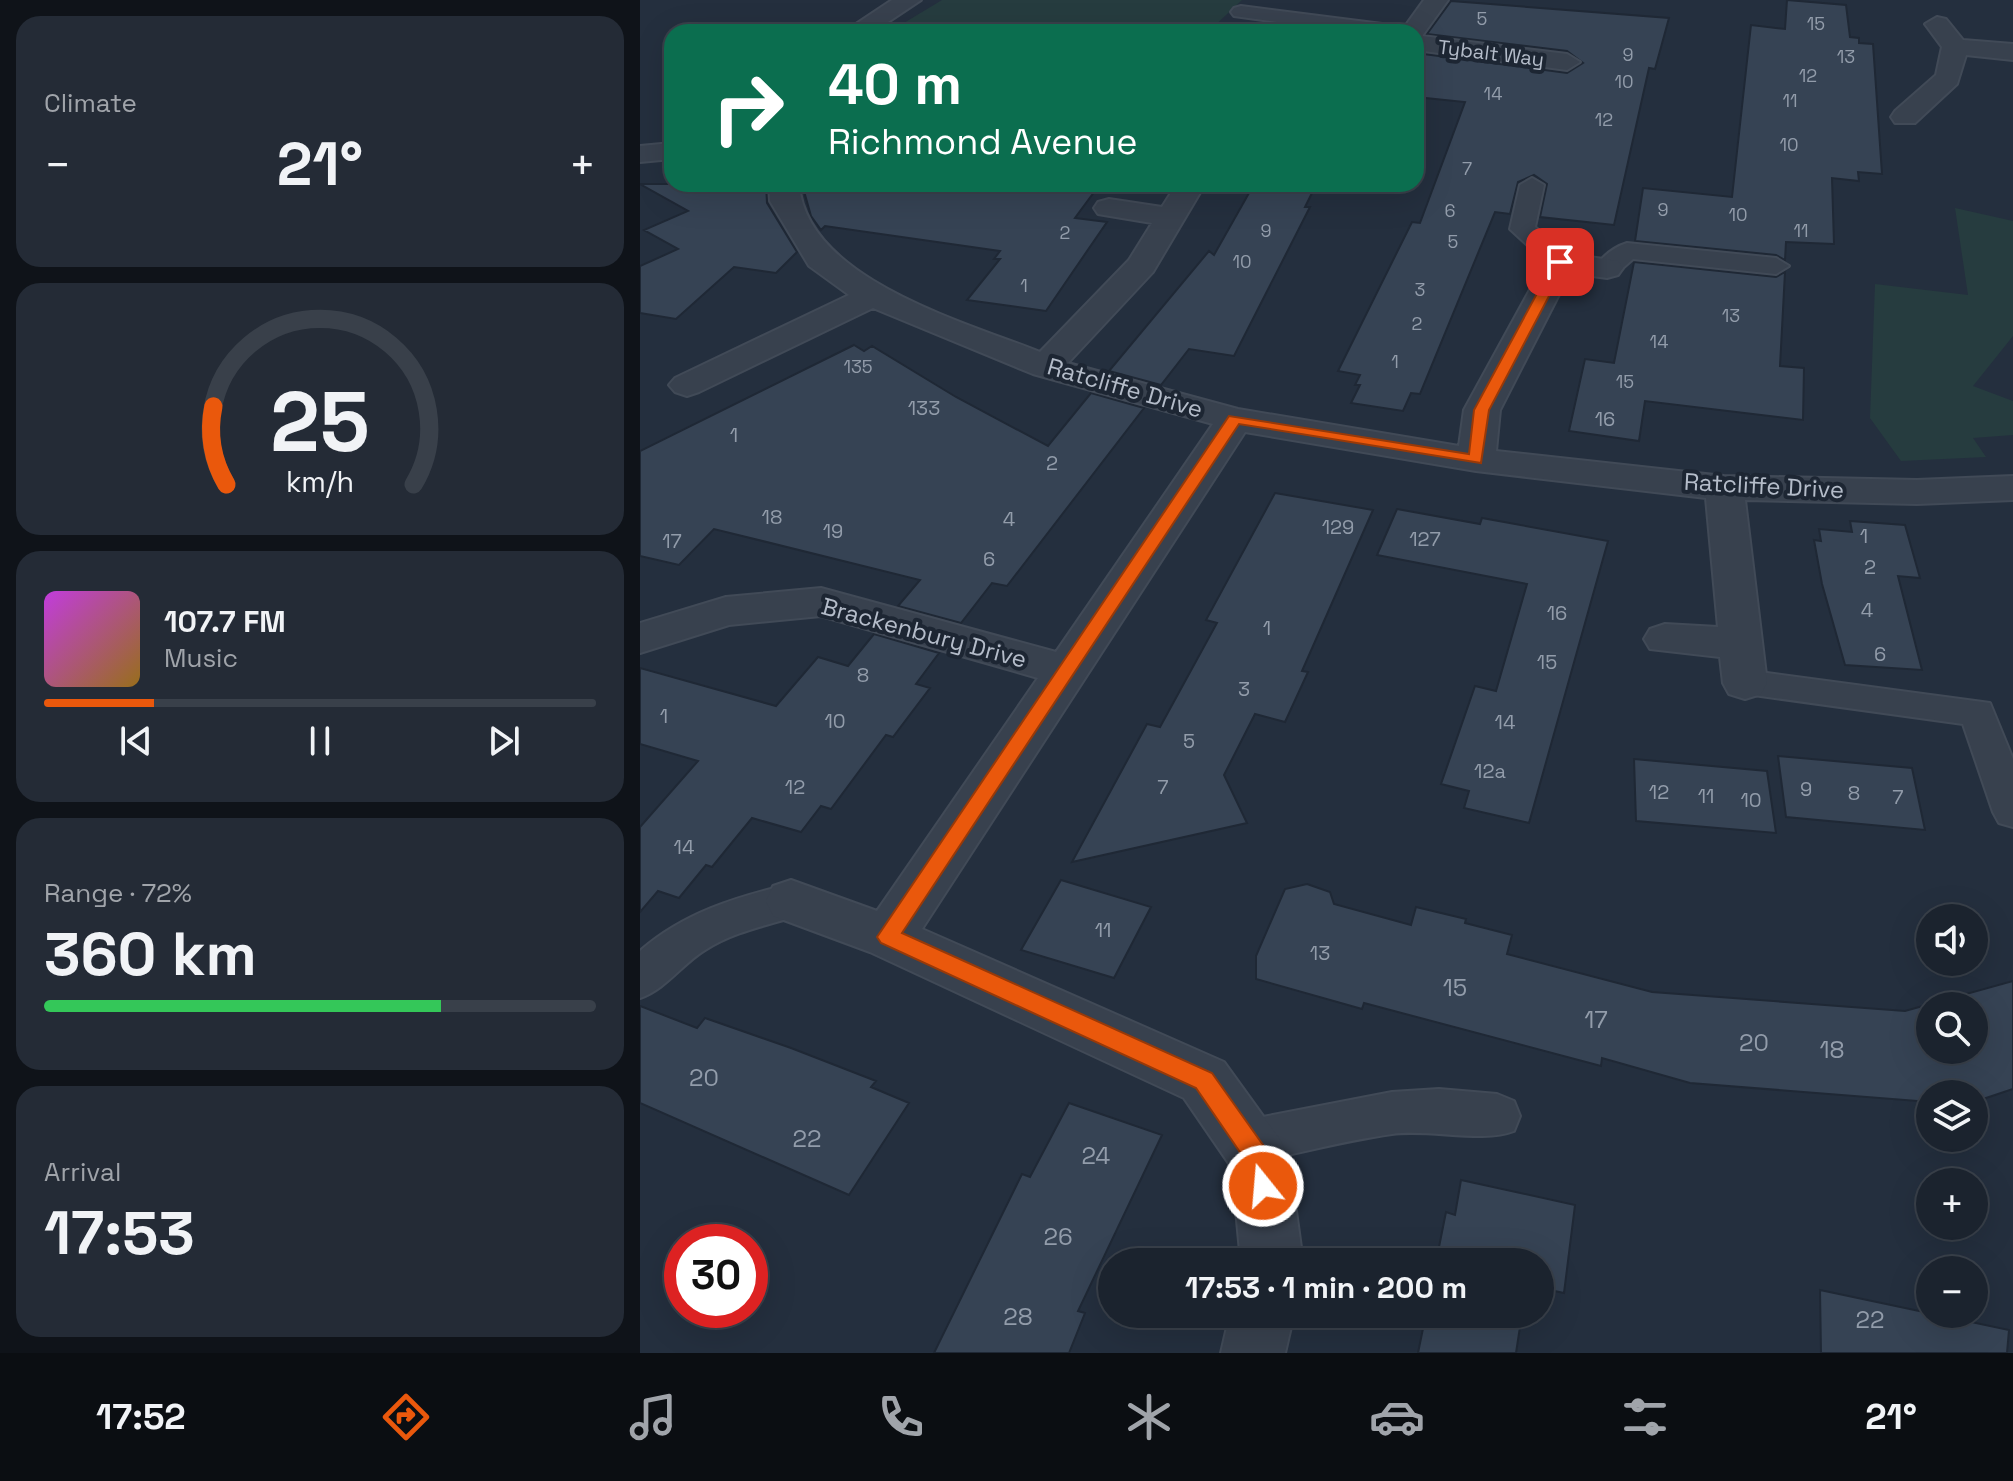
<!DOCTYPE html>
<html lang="en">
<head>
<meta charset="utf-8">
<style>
	body { margin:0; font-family:"Space Grotesk",sans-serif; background:#242b36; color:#f1f3f6; height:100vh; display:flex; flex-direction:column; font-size:30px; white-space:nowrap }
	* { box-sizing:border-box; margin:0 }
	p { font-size:26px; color:#a0a4aa }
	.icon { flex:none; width:44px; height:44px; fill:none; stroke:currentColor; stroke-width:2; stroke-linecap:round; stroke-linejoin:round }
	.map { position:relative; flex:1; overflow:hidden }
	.drawer { display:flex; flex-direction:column; gap:16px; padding:16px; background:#0f1319; width:640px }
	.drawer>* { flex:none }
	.top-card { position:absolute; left:24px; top:24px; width:760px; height:168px; border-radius:24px; box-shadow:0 8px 32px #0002,0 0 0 2px #39404a; background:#0b6e4f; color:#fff; overflow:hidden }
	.tools { position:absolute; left:1276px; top:904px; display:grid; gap:16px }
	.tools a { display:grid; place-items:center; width:72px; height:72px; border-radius:50%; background:#1b232e; box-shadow:0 8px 32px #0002,0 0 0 2px #39404a; font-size:40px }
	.speed { position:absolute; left:24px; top:1224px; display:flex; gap:16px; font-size:40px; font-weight:700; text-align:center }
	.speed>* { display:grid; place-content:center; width:104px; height:104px; border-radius:50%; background:#1b232e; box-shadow:0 8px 32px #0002,0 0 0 2px #39404a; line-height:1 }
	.speed .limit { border:12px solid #d22; background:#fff; color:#111 }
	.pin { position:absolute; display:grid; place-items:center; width:68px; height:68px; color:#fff; margin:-34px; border-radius:16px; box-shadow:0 4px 12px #0006 }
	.me { position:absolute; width:88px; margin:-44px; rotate:343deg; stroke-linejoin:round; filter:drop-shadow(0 0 6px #0008) }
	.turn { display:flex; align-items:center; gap:28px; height:168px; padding:0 32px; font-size:36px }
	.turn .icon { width:104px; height:104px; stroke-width:2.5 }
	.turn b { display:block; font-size:56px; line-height:68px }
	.big { font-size:60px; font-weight:700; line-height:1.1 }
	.drawer .widget { flex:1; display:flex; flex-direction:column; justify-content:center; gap:12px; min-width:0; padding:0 28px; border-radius:24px; background:#242b36 }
	.drawer .dial { align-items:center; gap:0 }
	.dial svg { height:208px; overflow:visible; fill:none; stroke:#39404a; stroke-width:7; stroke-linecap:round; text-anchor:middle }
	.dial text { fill:#f1f3f6; stroke:none }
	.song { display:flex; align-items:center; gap:24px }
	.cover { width:96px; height:96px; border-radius:12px; background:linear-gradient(135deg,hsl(290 70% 55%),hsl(40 70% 35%)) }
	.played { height:8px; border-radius:4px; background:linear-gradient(90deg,#ea580c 20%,#39404a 20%) }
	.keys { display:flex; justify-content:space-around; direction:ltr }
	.heat { display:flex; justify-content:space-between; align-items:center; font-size:44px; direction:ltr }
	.charge { height:12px; border-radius:6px; background:linear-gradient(90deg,#34c759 72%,#39404a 0) }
	.trip { position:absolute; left:458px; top:1248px; width:456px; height:80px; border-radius:40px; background:#1b232e; box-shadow:0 8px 32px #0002,0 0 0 2px #39404a; font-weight:700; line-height:80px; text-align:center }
	.tab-bar { display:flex; height:128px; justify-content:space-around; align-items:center; background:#0b0e12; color:#a0a4aa }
	.tab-bar .icon { width:56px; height:56px }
	.tab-bar .selected { color:#ea580c }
	.tab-bar b { font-size:36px; color:#f1f3f6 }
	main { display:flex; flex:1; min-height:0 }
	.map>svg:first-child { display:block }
	.green { fill:#263c3f }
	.building { fill:#364354; stroke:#1f2835; stroke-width:2; fill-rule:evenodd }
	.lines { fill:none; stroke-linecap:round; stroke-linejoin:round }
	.lane-casing { stroke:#414a57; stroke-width:4 }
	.street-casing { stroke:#414a57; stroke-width:4 }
	.lane { fill:#38414e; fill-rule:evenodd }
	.street { fill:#38414e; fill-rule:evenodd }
	.route { fill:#ea580c; stroke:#983908; stroke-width:2 }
	.labels { text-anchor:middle; stroke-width:8; stroke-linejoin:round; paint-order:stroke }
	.far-number-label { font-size:18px; fill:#929caa }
	.far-street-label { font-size:20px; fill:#b4bcc9; stroke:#1d2633 }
	.number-label { font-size:20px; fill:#929caa }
	.street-label { font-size:24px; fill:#b4bcc9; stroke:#1d2633 }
	.near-number-label { font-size:24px; fill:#929caa }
</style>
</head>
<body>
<main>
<section class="drawer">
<div class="widget"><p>Climate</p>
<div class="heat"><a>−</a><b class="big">21°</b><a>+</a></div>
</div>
<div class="widget dial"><svg viewBox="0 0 100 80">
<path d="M14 69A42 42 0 1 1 86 69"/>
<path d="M14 69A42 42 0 0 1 9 39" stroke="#ea580c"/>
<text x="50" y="56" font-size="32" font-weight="700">25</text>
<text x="50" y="72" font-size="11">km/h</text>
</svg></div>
<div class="widget">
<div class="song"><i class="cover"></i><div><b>107.7 FM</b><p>Music</p></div></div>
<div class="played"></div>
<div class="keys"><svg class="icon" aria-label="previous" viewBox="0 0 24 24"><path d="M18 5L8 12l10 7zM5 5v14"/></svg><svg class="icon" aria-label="pause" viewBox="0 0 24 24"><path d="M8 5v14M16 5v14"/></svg><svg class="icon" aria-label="next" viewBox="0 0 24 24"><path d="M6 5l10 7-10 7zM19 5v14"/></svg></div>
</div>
<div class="widget"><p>Range · 72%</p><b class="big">360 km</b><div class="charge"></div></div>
<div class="widget"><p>Arrival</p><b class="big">17:53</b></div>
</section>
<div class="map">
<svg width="1373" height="1353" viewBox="0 0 1373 1353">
	<rect width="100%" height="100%" fill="#242f3e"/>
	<!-- green -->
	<path class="green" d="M 302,0 L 602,0 L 568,32 L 249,32 Z
		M 1315,208 L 1373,221 L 1373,336 L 1333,386 L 1373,401 L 1373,435 L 1333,438 L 1346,457 L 1261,461 L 1230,418 L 1235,284 L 1328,295 Z"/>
	<!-- building -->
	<path class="building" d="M 1147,0 L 1206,5 L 1210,37 L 1219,38 L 1219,43 L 1233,44 L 1242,174 L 1218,172 L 1219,181 L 1192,178 L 1194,244 L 1146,242 L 1145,260 L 1136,255 L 995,241 L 1003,188 L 1092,197 L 1111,25 L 1145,29 Z
		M 811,1 L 1029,18 L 1015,69 L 1009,68 L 974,225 L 900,217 L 907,184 L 894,175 L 878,182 L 870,214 L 855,212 L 780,394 L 771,393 L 763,411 L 711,403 L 720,385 L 715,385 L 720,375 L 698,371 L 772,222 L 780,223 L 825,102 L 776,97 L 776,53 L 927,73 L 943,63 L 927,51 L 787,34 Z
		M 0,184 L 126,184 L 127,203 L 157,252 L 136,273 L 94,267 L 36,319 L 0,313 L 0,266 L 38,249 L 4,230 L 48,211 Z
		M 162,184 L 460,184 L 435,218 L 467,222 L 406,311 L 327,300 L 360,259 L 354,259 L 360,251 L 185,226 L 181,230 L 171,216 Z
		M 618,185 L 673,191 L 665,207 L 670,207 L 594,356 L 549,349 L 521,385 L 469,371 L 569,251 L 574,255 L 609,193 L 614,193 Z
		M 994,262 L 1136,277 L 1145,272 L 1140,366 L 1164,368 L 1163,420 L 1005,401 L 999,441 L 929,431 L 945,359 L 974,363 Z
		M 214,345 L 224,351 L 232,346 L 316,397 L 408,446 L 451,393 L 504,408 L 367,586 L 352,583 L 321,623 L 258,606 L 280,580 L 74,529 L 39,565 L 0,556 L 0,451 Z
		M 635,493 L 733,510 L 662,671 L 668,672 L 645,722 L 615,714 L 584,775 L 607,823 L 432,862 L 507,724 L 520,727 L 577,623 L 566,620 Z
		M 757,509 L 840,524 L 842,518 L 968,541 L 889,823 L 824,808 L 829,791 L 801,784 L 835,686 L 856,691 L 887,584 L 737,555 Z
		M 1210,521 L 1265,525 L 1280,578 L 1258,576 L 1282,670 L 1205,665 L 1182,584 L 1174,540 L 1181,541 L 1179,529 L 1212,532 Z
		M 234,634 L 299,653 L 276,684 L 290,688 L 253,737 L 246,735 L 191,809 L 181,806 L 161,832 L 112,818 L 72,867 L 66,865 L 39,898 L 18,891 L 0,912 L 0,827 L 58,761 L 0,744 L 0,668 L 136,706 L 178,657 L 208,666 Z
		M 1138,756 L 1272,768 L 1285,830 L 1146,817 Z
		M 994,759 L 1127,771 L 1136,833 L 996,821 Z
		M 421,880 L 511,907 L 474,978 L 381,950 Z
		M 667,884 L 690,892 L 694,904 L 771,925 L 776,907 L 826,919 L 825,923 L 872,935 L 867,954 L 1012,992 L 1265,1011 L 1373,981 L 1373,1089 L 1334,1102 L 1334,1094 L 1290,1094 L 1290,1102 L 1050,1083 L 962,1058 L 961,1066 L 724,1003 L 722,1009 L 616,979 L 616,956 L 645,889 ZM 1290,1006 L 1334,1006 L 1334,1050 L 1290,1050 Z
		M 0,1006 L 57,1028 L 65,1018 L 151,1048 L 236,1081 L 231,1087 L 269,1103 L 209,1195 L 0,1103 Z
		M 429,1103 L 522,1135 L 438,1311 L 445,1313 L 429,1353 L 294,1353 L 382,1174 L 390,1177 Z
		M 821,1180 L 935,1205 L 924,1293 L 900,1288 L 900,1262 L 796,1262 L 806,1212 L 815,1215 Z
		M 1180,1290 L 1369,1330 L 1367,1353 L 1181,1353 Z
		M 786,1314 L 882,1314 L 876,1353 L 778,1353 Z"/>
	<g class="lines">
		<!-- lane casing -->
		<g class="lane-casing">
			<path id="lane" d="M 601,6 L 758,26 L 768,32 L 711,32 L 594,16 L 591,12 L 594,8 Z
				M 892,178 L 904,185 L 895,227 L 929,257 L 933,262 L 929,267 L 911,267 L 870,229 L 880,185 Z
				M 987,243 L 1136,258 L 1149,266 L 1136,274 L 993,259 L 976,274 L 958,274 L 954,268 C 962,257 974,247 987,243 Z
				M 1105,670 L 1350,703 L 1373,759 L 1373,827 L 1359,823 L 1353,812 L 1323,724 L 1092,692 L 1087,683 L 1092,674 Z
				M 151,884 L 166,889 L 172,901 L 166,913 C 131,925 96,930 65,950 C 42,964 26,989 0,998 L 0,951 C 43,913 96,897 151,884 Z
				M 799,1089 L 857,1094 L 874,1101 L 880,1116 L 874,1131 C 843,1143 790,1129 752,1134 C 703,1141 655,1154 607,1164 L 590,1158 L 583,1142 L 590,1126 L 607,1120 L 752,1092 Z"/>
		</g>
		<!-- street casing -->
		<g class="street-casing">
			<path id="street" d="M 252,0 L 281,0 L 233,32 L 204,32 Z
				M 784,0 L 808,0 L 782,36 L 927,54 L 940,62 L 927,70 L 776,50 L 776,32 L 761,32 Z
				M 1297,17 L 1306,19 L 1323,40 L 1373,44 L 1373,60 L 1326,55 L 1317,84 L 1275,123 L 1255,123 L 1251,117 L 1255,111 L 1296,75 L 1302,47 L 1285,24 Z
				M 32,143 L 32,159 L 0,162 L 0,146 Z
				M 129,184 L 159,184 C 166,279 325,322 400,352 L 489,260 L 512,223 L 458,214 L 454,208 L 458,202 L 469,199 L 522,207 L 536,185 L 556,185 L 561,191 L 513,272 L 428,363 L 598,409 L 819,446 L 824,410 L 909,255 L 920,253 L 978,261 L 983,268 L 978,275 L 967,278 L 930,273 L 860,410 L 856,451 L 1084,476 L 1277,480 L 1373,476 L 1373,500 L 1277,504 L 1105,500 L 1127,683 L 1121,694 L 1105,699 L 1089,694 L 1083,683 L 1080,657 L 1010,649 L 1004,639 L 1010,629 L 1025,624 L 1078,627 L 1066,498 L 836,471 L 605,432 L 282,929 L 584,1062 L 641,1141 L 649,1160 L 663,1262 L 601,1262 L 592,1168 L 544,1098 L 230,952 L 133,916 L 126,901 L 133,886 L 151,880 L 237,911 L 398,678 L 181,616 L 89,625 L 0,653 L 0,623 L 86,597 L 181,588 L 416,652 L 573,424 L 393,374 L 233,308 L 59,392 L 47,396 L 35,392 L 29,385 L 35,378 L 209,295 L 169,266 L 130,201 Z
				M 590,1314 L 654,1314 L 645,1353 L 581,1353 Z"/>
		</g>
		<!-- lane -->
		<use href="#lane" class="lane"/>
		<!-- street -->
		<use href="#street" class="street"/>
	</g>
	<!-- route -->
	<path class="route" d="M 920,258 L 927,262 L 849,410 L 841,463 L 599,424 L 262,933 L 572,1073 L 628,1152 L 635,1186 L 631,1194 L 623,1197 L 614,1194 L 608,1164 L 556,1088 L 241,943 L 237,937 L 589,416 L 829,454 L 834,410 L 914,262 Z"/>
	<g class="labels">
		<!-- far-number labels -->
		<g class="far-number-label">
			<text x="842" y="25">5</text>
			<text x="1176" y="30">15</text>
			<text x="988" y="61">9</text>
			<text x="1206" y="63">13</text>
			<text x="1168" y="82">12</text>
			<text x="984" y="88">10</text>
			<text x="853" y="100">14</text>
			<text x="1150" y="107">11</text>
			<text x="964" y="126">12</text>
			<text x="1149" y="151">10</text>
			<text x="827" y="175">7</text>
			<text x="1023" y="216">9</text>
			<text x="810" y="217">6</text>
			<text x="1098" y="221">10</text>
			<text x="626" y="237">9</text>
			<text x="1161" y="237">11</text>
			<text x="425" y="239">2</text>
			<text x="813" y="248">5</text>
			<text x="602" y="268">10</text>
			<text x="384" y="292">1</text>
			<text x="780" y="296">3</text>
			<text x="1091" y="322">13</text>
			<text x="777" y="330">2</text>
			<text x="1019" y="348">14</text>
			<text x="755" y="368">1</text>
			<text x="218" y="373">135</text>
			<text x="985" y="388">15</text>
		</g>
		<!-- far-street labels -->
		<g class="far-street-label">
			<text transform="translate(851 53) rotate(7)" y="7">Tybalt Way</text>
		</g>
		<!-- number labels -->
		<g class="number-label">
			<text x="284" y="415">133</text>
			<text x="965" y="426">16</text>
			<text x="94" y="442">1</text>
			<text x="412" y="470">2</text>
			<text x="132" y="524">18</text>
			<text x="369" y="526">4</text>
			<text x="698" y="534">129</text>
			<text x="193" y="538">19</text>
			<text x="1224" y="543">1</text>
			<text x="785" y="546">127</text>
			<text x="32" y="548">17</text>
			<text x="349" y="566">6</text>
			<text x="1230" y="574">2</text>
			<text x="1227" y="617">4</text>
			<text x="917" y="620">16</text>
			<text x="627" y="635">1</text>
			<text x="1240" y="661">6</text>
			<text x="907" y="669">15</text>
			<text x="223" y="682">8</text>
			<text x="604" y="696">3</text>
			<text x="24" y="723">1</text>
			<text x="195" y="728">10</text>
			<text x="865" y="729">14</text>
			<text x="549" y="748">5</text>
			<text x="850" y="778">12a</text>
			<text x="155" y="794">12</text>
			<text x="523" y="794">7</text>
			<text x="1166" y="796">9</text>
			<text x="1019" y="799">12</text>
			<text x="1214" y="800">8</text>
			<text x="1066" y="803">11</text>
			<text x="1258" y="804">7</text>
			<text x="1111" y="807">10</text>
			<text x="44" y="854">14</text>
			<text x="463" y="937">11</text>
			<text x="680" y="960">13</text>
		</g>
		<!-- street labels -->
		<g class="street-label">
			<text transform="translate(485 388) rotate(16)" y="8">Ratcliffe Drive</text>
			<text transform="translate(1124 486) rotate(3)" y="8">Ratcliffe Drive</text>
			<text transform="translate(284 633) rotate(15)" y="8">Brackenbury Drive</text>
		</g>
		<!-- near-number labels -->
		<g class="near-number-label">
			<text x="815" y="996">15</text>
			<text x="956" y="1028">17</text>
			<text x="1114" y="1051">20</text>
			<text x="1192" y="1058">18</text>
			<text x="64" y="1086">20</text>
			<text x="167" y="1147">22</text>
			<text x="456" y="1164">24</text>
			<text x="418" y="1245">26</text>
			<text x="378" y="1325">28</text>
			<text x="1230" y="1328">22</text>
		</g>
	</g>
</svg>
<div class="tools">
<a><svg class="icon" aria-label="sound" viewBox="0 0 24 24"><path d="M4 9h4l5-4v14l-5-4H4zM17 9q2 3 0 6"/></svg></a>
<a><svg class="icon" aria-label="search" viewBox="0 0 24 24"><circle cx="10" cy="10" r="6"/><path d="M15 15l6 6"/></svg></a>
<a><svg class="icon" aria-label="layers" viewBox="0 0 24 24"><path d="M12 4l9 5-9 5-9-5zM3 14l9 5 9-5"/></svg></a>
<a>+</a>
<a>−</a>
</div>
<div class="speed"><div class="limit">30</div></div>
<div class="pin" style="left:920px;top:262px;background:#d93025"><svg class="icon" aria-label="arrive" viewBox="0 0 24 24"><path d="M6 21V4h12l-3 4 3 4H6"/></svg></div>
<svg class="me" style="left:623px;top:1186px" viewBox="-20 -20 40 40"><circle r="17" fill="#ea580c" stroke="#fff" stroke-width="3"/><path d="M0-11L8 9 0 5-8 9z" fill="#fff"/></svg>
<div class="trip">17:53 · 1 min · 200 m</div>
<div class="top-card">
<div class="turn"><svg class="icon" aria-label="right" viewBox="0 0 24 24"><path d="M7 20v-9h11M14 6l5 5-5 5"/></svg><div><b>40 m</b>Richmond Avenue</div></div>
</div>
</div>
</main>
<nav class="tab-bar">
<b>17:52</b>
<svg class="icon selected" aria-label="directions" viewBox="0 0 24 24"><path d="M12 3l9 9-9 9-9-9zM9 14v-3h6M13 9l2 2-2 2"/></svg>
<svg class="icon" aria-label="music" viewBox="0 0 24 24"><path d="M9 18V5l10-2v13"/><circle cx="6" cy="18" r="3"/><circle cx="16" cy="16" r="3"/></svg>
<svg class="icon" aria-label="phone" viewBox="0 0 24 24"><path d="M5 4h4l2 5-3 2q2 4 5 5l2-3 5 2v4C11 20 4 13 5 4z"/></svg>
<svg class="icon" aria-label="climate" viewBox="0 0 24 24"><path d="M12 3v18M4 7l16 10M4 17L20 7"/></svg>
<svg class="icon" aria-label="car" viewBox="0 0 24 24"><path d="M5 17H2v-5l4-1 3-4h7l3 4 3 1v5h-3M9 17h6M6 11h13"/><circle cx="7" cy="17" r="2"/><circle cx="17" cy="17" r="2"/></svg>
<svg class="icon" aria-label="filters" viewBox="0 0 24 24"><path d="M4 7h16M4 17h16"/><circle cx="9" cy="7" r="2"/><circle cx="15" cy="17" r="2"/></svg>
<b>21°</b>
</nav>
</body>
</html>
